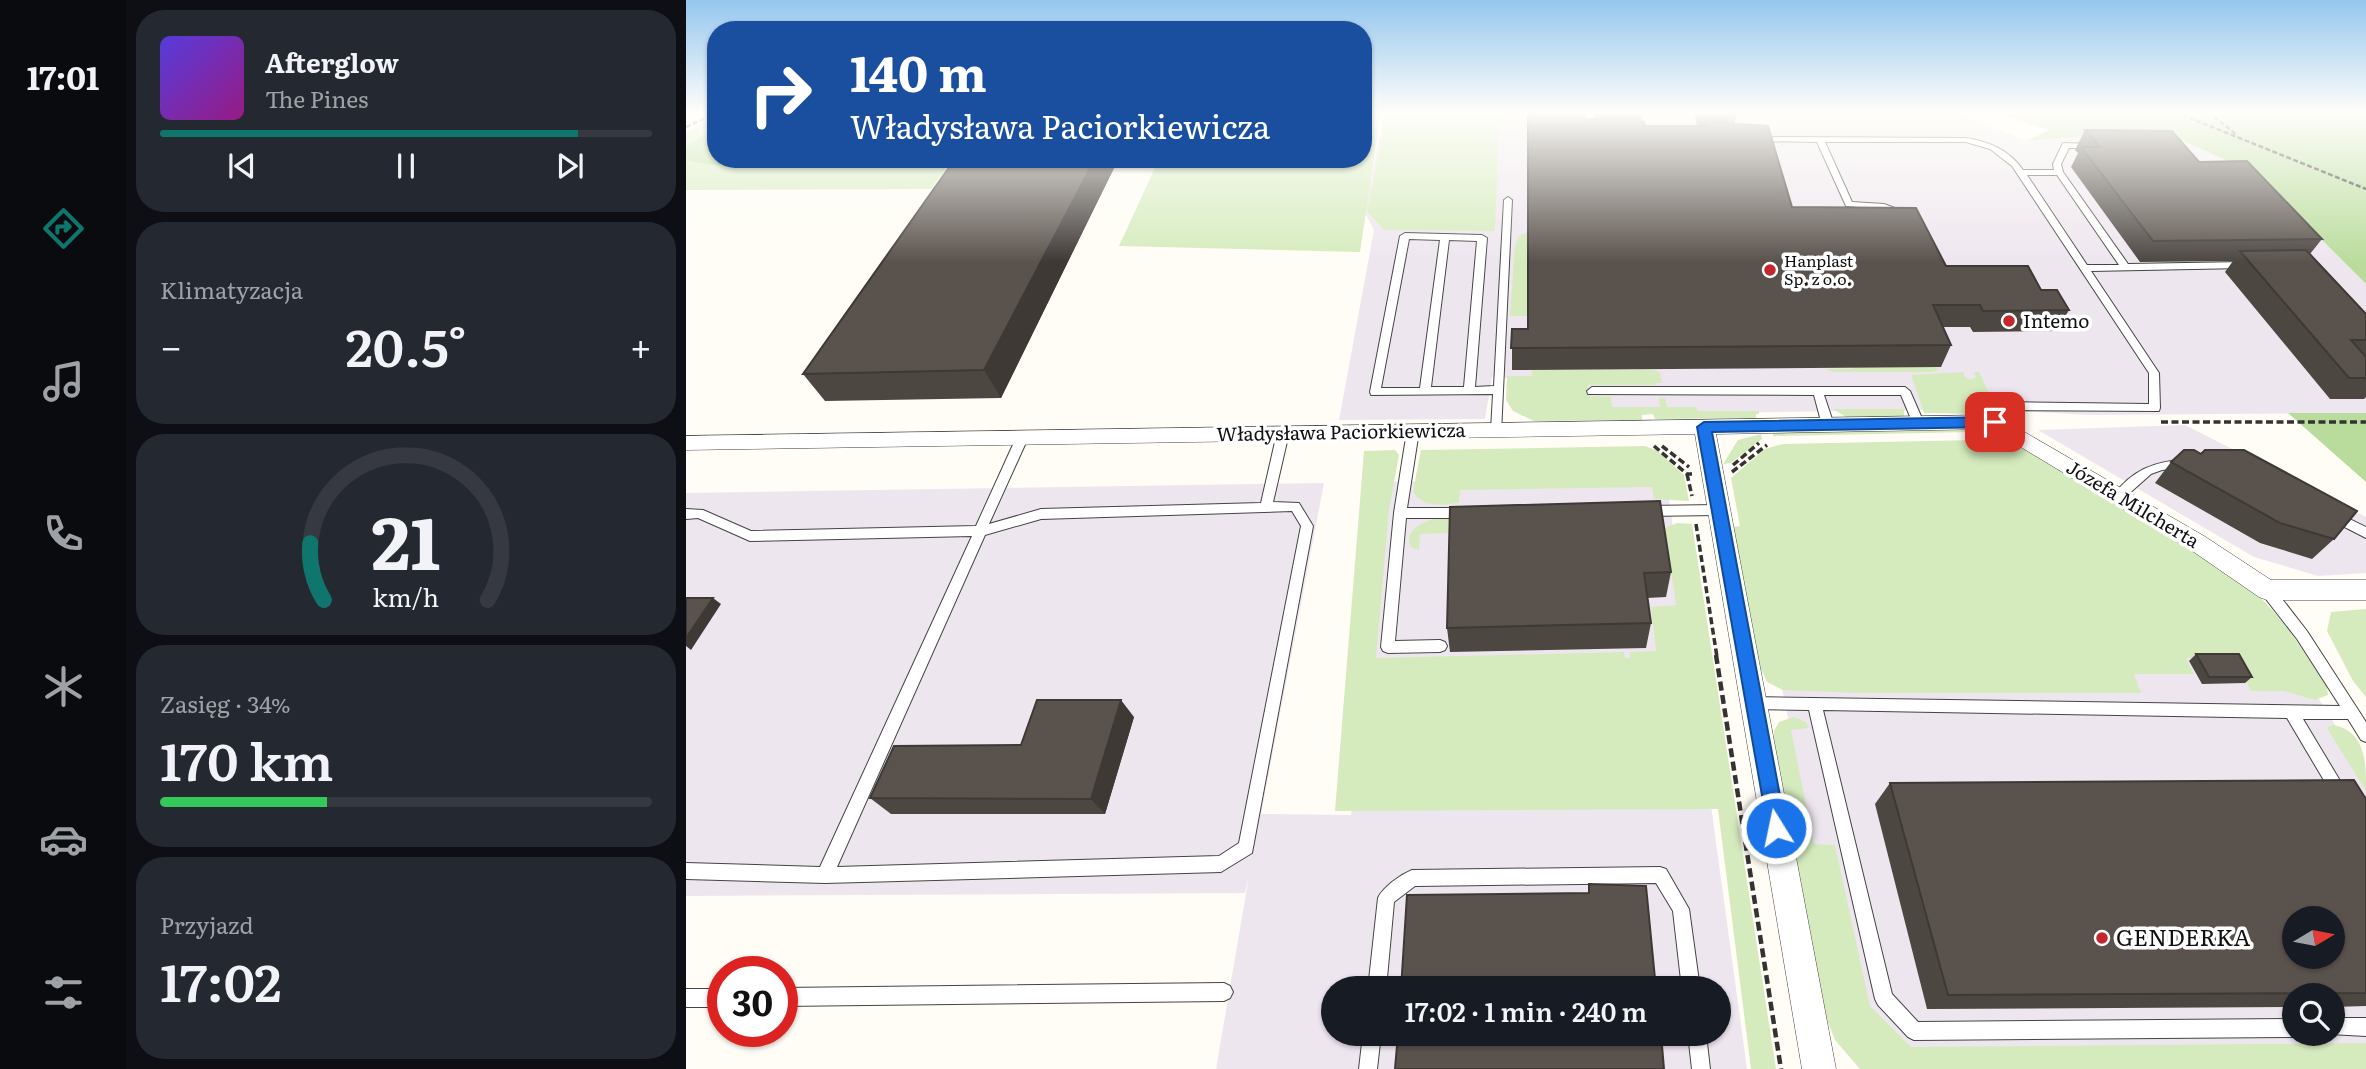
<!DOCTYPE html>
<html lang="pl">
<head>
<meta charset="utf-8">
<style>
	body { margin:0; font-family:Literata,serif; background:#242831; color:#f1f3f6; height:100vh; display:flex; flex-direction:column; font-size:26px; white-space:nowrap }
	* { box-sizing:border-box; margin:0 }
	p { font-size:23px; color:#9ea1a6 }
	.icon { flex:none; width:38px; height:38px; fill:none; stroke:currentColor; stroke-width:2; stroke-linecap:round; stroke-linejoin:round }
	.map { position:relative; flex:1; overflow:hidden }
	.side { display:flex; flex-direction:column; gap:10px; padding:10px; background:#0d0f14; width:560px }
	.side>* { flex:none }
	.banner { position:absolute; left:21px; top:21px; width:665px; height:147px; border-radius:28px; box-shadow:0 2px 5px #0004; background:#1a4fa0; color:#fff; overflow:hidden }
	.needle { width:46px; rotate:80deg }
	.controls { position:absolute; left:1596px; top:906px; display:grid; gap:14px }
	.controls a { display:grid; place-items:center; width:63px; height:63px; border-radius:50%; background:#171b24; box-shadow:0 2px 5px #0004; font-size:35px }
	.speed { position:absolute; left:21px; top:956px; display:flex; gap:14px; font-size:35px; font-weight:700; text-align:center }
	.speed>* { display:grid; place-content:center; width:91px; height:91px; border-radius:50%; background:#171b24; box-shadow:0 2px 5px #0004; line-height:1 }
	.speed .limit { border:10px solid #d22; background:#fff; color:#111 }
	.pin { position:absolute; display:grid; place-items:center; width:60px; height:60px; color:#fff; margin:-30px; border-radius:14px; box-shadow:0 4px 10px #0006 }
	.me { position:absolute; width:77px; margin:-38px; rotate:350deg; stroke-linejoin:round; filter:drop-shadow(0 0 5px #0008) }
	.turn { display:flex; align-items:center; gap:24px; height:147px; padding:0 28px; font-size:32px }
	.turn .icon { width:91px; height:91px; stroke-width:2.5 }
	.turn b { display:block; font-size:49px; line-height:60px }
	.big { font-size:52px; font-weight:600; line-height:1.1 }
	.side .widget { flex:1; display:flex; flex-direction:column; justify-content:center; gap:10px; min-width:0; padding:0 24px; border-radius:28px; background:#242831 }
	.side .dial { align-items:center; gap:0 }
	.dial svg { height:182px; overflow:visible; fill:none; stroke:#363941; stroke-width:7; stroke-linecap:round; text-anchor:middle }
	.dial text { fill:#f1f3f6; stroke:none }
	.song { display:flex; align-items:center; gap:21px }
	.cover { width:84px; height:84px; border-radius:10px; background:linear-gradient(135deg,hsl(250 70% 55%),hsl(310 70% 35%)) }
	.played { height:7px; border-radius:4px; background:linear-gradient(90deg,#0f766e 85%,#363941 85%) }
	.keys { display:flex; justify-content:space-around; direction:ltr }
	.heat { display:flex; justify-content:space-between; align-items:center; font-size:38px; direction:ltr }
	.charge { height:10px; border-radius:5px; background:linear-gradient(90deg,#34c759 34%,#363941 0) }
	.trip { position:absolute; left:635px; top:976px; width:410px; height:70px; border-radius:35px; background:#171b24; box-shadow:0 2px 5px #0004; font-weight:600; line-height:70px; text-align:center }
	main { display:flex; flex:1; min-height:0 }
	.dock { display:flex; flex-direction:column; width:126px; justify-content:space-around; align-items:center; background:#090b0e; color:#9ea1a6 }
	.dock .icon { width:49px; height:49px }
	.dock .on { color:#0f766e }
	.dock b { font-size:32px; color:#f1f3f6 }
	.map>svg:first-child { display:block }
	.industrial { fill:#eee6ef; fill-rule:evenodd }
	.green { fill:#d5ebbd }
	.forest { fill:#b9dc9c }
	.lines { fill:none; stroke-linecap:round; stroke-linejoin:round }
	.lane-casing { stroke:#444; stroke-width:2 }
	.street-casing { stroke:#444; stroke-width:1 }
	.path-far2 { stroke:#333; stroke-width:2.5; stroke-dasharray:5 2.5; stroke-linecap:butt }
	.path-far1 { stroke:#333; stroke-width:3.5; stroke-dasharray:7 3.5; stroke-linecap:butt }
	.path { stroke:#333; stroke-width:4.5; stroke-dasharray:9 4.5; stroke-linecap:butt }
	.lane { fill:#fff; fill-rule:evenodd }
	.street { fill:#fff; fill-rule:evenodd }
	.wall { fill:#4d4742 }
	.shaded-wall { fill:#3f3936 }
	.building { fill:#5a524d; stroke:#3f3936; stroke-width:2; fill-rule:evenodd }
	.route { fill:#1a73e8; stroke:#114b97; stroke-width:2 }
	.poi-dot { fill:#c4262e; stroke:#fff; stroke-width:2.5 }
	.labels { text-anchor:middle; stroke-width:7; stroke-linejoin:round; paint-order:stroke }
	.far-poi-label { font-size:16px; fill:#111; stroke:#fff; text-anchor:start }
	.poi-label { font-size:19px; fill:#111; stroke:#fff; text-anchor:start }
	.street-label { font-size:19px; fill:#111; stroke:#fff }
	.near-poi-label { font-size:23px; fill:#111; stroke:#fff; text-anchor:start }
</style>
</head>
<body>
<main>
<nav class="dock">
<b>17:01</b>
<svg class="icon on" aria-label="directions" viewBox="0 0 24 24"><path d="M12 3l9 9-9 9-9-9zM9 14v-3h6M13 9l2 2-2 2"/></svg>
<svg class="icon" aria-label="music" viewBox="0 0 24 24"><path d="M9 18V5l10-2v13"/><circle cx="6" cy="18" r="3"/><circle cx="16" cy="16" r="3"/></svg>
<svg class="icon" aria-label="phone" viewBox="0 0 24 24"><path d="M5 4h4l2 5-3 2q2 4 5 5l2-3 5 2v4C11 20 4 13 5 4z"/></svg>
<svg class="icon" aria-label="climate" viewBox="0 0 24 24"><path d="M12 3v18M4 7l16 10M4 17L20 7"/></svg>
<svg class="icon" aria-label="car" viewBox="0 0 24 24"><path d="M5 17H2v-5l4-1 3-4h7l3 4 3 1v5h-3M9 17h6M6 11h13"/><circle cx="7" cy="17" r="2"/><circle cx="17" cy="17" r="2"/></svg>
<svg class="icon" aria-label="filters" viewBox="0 0 24 24"><path d="M4 7h16M4 17h16"/><circle cx="9" cy="7" r="2"/><circle cx="15" cy="17" r="2"/></svg>
</nav>
<section class="side">
<div class="widget">
<div class="song"><i class="cover"></i><div><b>Afterglow</b><p>The Pines</p></div></div>
<div class="played"></div>
<div class="keys"><svg class="icon" aria-label="previous" viewBox="0 0 24 24"><path d="M18 5L8 12l10 7zM5 5v14"/></svg><svg class="icon" aria-label="pause" viewBox="0 0 24 24"><path d="M8 5v14M16 5v14"/></svg><svg class="icon" aria-label="next" viewBox="0 0 24 24"><path d="M6 5l10 7-10 7zM19 5v14"/></svg></div>
</div>
<div class="widget"><p>Klimatyzacja</p>
<div class="heat"><a>−</a><b class="big">20.5°</b><a>+</a></div>
</div>
<div class="widget dial"><svg viewBox="0 0 100 80">
<path d="M14 69A42 42 0 1 1 86 69"/>
<path d="M14 69A42 42 0 0 1 8 44" stroke="#0f766e"/>
<text x="50" y="56" font-size="32" font-weight="700">21</text>
<text x="50" y="72" font-size="11">km/h</text>
</svg></div>
<div class="widget"><p>Zasięg · 34%</p><b class="big">170 km</b><div class="charge"></div></div>
<div class="widget"><p>Przyjazd</p><b class="big">17:02</b></div>
</section>
<div class="map">
<svg width="1680" height="1069" viewBox="0 0 1680 1069">
	<rect width="100%" height="100%" fill="#fffdf5"/>
	<!-- industrial -->
	<path class="industrial" d="M 699,112 L 1270,112 L 1340,141 L 1474,130 L 1570,174 L 1680,284 L 1680,413 L 1404,415 L 1294,409 L 836,416 L 824,378 L 806,377 L 799,419 L 653,420 L 688,230 L 678,211 Z
		M 1499,425 L 1680,517 L 1680,573 L 1632,576 L 1568,557 L 1352,430 Z
		M 962,476 L 982,491 L 1061,1069 L 530,1069 L 563,876 L 559,893 L 0,896 L 0,493 L 638,483 L 575,814 L 665,815 L 692,571 L 688,482 ZM 648,989 L 1032,989 L 1032,1034 L 648,1034 Z
		M 1054,480 L 1588,626 L 1680,775 L 1680,1066 L 1230,1069 L 1161,1010 ZM 1608,919 L 1647,919 L 1647,957 L 1608,957 ZM 1608,996 L 1647,996 L 1647,1034 L 1608,1034 Z"/>
	<!-- green -->
	<path class="green" d="M 677,112 L 695,112 L 674,252 L 433,246 L 473,159 L 677,159 Z
		M 701,112 L 813,112 L 809,231 L 698,230 L 681,211 Z
		M 30,118 L 30,159 L 267,159 L 245,189 L 0,190 L 0,133 Z
		M 841,232 L 842,316 L 824,316 L 829,244 L 833,236 Z
		M 1166,367 L 1247,367 L 1254,369 L 1247,372 L 1147,372 L 1139,369 L 1166,369 Z
		M 846,370 L 968,370 L 974,373 L 976,383 L 969,383 L 969,385 L 902,385 L 903,396 L 925,397 L 926,407 L 974,407 L 973,398 L 979,398 L 981,407 L 1010,407 L 1012,411 L 1073,411 L 1073,414 L 1070,414 L 1070,418 L 969,419 L 967,414 L 956,415 L 956,420 L 848,421 L 827,411 L 820,400 L 821,376 L 846,376 Z
		M 1277,372 L 1279,377 L 1285,380 L 1290,377 L 1288,372 L 1293,372 L 1305,397 L 1301,410 L 1293,414 L 1238,413 L 1225,375 Z
		M 1147,409 L 1218,409 L 1218,416 L 1160,417 Z
		M 1285,430 L 1312,435 L 1330,442 L 1540,568 C 1590,606 1607,635 1641,687 L 1642,695 L 1629,700 L 1598,691 L 1565,691 L 1547,657 L 1500,658 L 1508,674 L 1448,674 L 1455,693 L 1172,693 L 1097,690 L 1081,682 L 1075,669 L 1047,527 L 1054,526 L 1045,478 L 1079,449 L 1097,444 L 1290,440 L 1285,432 L 1087,436 L 1087,433 Z
		M 1075,434 L 1076,439 L 1045,463 L 1037,464 L 1052,440 Z
		M 959,446 L 970,450 L 998,475 L 1003,501 L 968,499 L 966,487 L 774,490 L 773,503 C 757,505 735,508 727,491 L 735,450 Z
		M 709,450 L 713,455 L 703,510 L 690,658 L 938,652 L 939,658 L 944,658 L 944,652 L 970,651 L 965,607 L 990,605 L 979,528 L 991,523 L 1006,524 L 1090,1069 L 1065,1069 L 1032,809 L 649,811 L 678,451 Z
		M 748,519 L 765,519 L 765,533 L 734,534 L 733,550 L 726,548 C 716,532 734,523 748,519 Z
		M 1680,609 L 1680,697 L 1667,681 L 1641,631 L 1645,612 Z
		M 1108,717 L 1120,722 L 1123,728 L 1105,730 L 1128,844 L 1149,845 L 1184,1006 L 1225,1047 L 1680,1043 L 1680,1069 L 1174,1069 L 1149,1040 L 1140,1017 L 1088,739 L 1088,731 L 1093,722 Z
		M 1647,725 C 1680,731 1680,762 1680,791 L 1642,730 L 1641,727 Z"/>
	<!-- forest -->
	<path class="forest" d="M 1306,112 L 1680,112 L 1680,284 L 1570,174 L 1474,130 L 1340,141 L 1364,130 Z
		M 30,127 L 30,159 L 170,159 C 113,167 56,173 0,160 L 0,147 Z
		M 1602,413 L 1680,413 L 1680,482 Z"/>
	<g class="lines">
		<!-- lane casing -->
		<g class="lane-casing">
			<path id="lane" d="M 1067,137 L 1280,138 C 1304,142 1323,150 1337,170 L 1368,170 L 1367,164 L 1377,143 L 1409,144 L 1409,148 L 1383,148 L 1375,164 L 1377,172 L 1442,264 L 1558,262 L 1563,265 L 1558,268 L 1405,271 L 1473,373 L 1474,408 L 1473,411 L 1320,410 L 1313,425 L 1309,426 L 1303,422 L 1312,403 L 1316,402 L 1463,404 L 1463,373 L 1326,166 L 1304,149 L 1280,142 L 1139,142 L 1166,202 L 1198,204 L 1217,211 L 1217,215 L 1211,215 L 1197,209 L 1160,206 L 1131,142 L 1070,141 L 1066,139 ZM 1341,175 L 1371,175 L 1433,265 L 1401,265 Z
				M 822,197 L 826,200 L 815,433 L 807,433 L 805,430 L 807,394 L 685,395 L 684,392 L 714,236 L 719,233 L 796,235 L 801,238 L 789,387 L 808,386 L 818,200 ZM 723,239 L 754,240 L 734,388 L 695,388 ZM 763,240 L 791,241 L 778,387 L 745,387 Z
				M 906,387 L 1219,387 L 1224,391 L 1238,423 L 1232,427 L 1228,426 L 1215,395 L 1138,395 L 1148,425 L 1142,429 L 1136,425 L 1128,395 L 902,394 L 901,391 Z
				M 727,427 L 733,431 L 721,508 L 780,508 L 786,513 L 780,518 L 720,518 L 709,641 L 754,640 L 759,642 L 761,646 L 759,650 L 754,652 L 702,653 L 697,651 L 695,647 L 708,513 L 721,431 Z
				M 597,429 L 603,433 L 587,502 L 613,503 L 627,526 L 566,853 L 535,872 L 139,883 L 0,879 L 0,863 L 134,867 L 286,536 L 64,541 L 12,518 L 0,519 L 0,509 L 17,510 L 65,531 L 290,526 L 330,438 L 336,434 L 342,438 L 303,524 L 355,509 L 575,503 L 591,433 ZM 606,511 L 615,526 L 553,843 L 533,856 L 151,867 L 299,535 L 355,519 Z
				M 1498,460 L 1504,464 L 1502,467 L 1476,470 L 1465,474 L 1437,499 L 1433,500 L 1427,496 C 1445,471 1468,461 1498,460 Z
				M 1032,505 L 1038,510 L 1032,515 L 959,516 L 953,511 L 959,506 Z
				M 1647,511 L 1680,527 L 1680,538 L 1643,519 L 1641,516 Z
				M 1581,585 L 1586,586 L 1621,631 L 1680,722 L 1680,742 L 1675,740 L 1662,719 L 1617,719 L 1662,794 L 1659,799 L 1654,801 L 1649,799 L 1601,718 L 1137,710 L 1206,994 L 1232,1022 L 1608,1019 L 1608,1034 L 1614,1034 L 1608,1037 L 1228,1040 L 1222,1037 L 1192,1005 L 1189,999 L 1123,710 L 1067,709 L 1062,707 L 1060,703 L 1062,699 L 1067,697 L 1654,706 L 1611,639 L 1576,594 L 1575,590 L 1576,586 Z
				M 974,867 L 980,869 L 1003,909 L 1014,989 L 996,989 L 987,911 L 970,883 L 729,886 L 708,902 L 700,989 L 682,989 L 692,898 C 697,887 714,875 726,870 Z
				M 538,983 L 544,986 L 547,992 L 544,998 L 538,1001 L 96,1006 L 96,988 Z
				M 0,989 L 37,989 L 37,1007 L 0,1007 Z
				M 1647,1018 L 1680,1018 L 1680,1036 L 1643,1034 L 1647,1034 Z
				M 677,1034 L 695,1034 L 691,1069 L 673,1069 Z
				M 1002,1034 L 1020,1034 L 1024,1069 L 1006,1069 Z"/>
		</g>
		<!-- street casing -->
		<g class="street-casing">
			<path id="street" d="M 1309,415 L 1518,536 L 1585,580 L 1680,580 L 1680,600 L 1581,600 L 1573,597 L 1502,548 L 1305,429 L 1030,434 L 1150,1069 L 1116,1069 L 1009,434 L 0,450 L 0,436 Z"/>
		</g>
		<!-- path-far2 -->
		<path class="path-far2" d="M 1489,112 L 1680,189
			M 1522,112 L 1551,135
			M 0,127 L 30,113"/>
		<!-- path-far1 -->
		<path class="path-far1" d="M 1475,422 L 1680,422
			M 968,446 L 1001,474 L 1006,474
			M 976,446 L 1003,467
			M 1047,465 L 1073,443
			M 1046,472 L 1081,445
			M 1001,474 L 1006,496
			M 1010,524 L 1031,657"/>
		<!-- path -->
		<path class="path" d="M 1030,655 L 1095,1069"/>
		<!-- lane -->
		<use href="#lane" class="lane"/>
		<!-- street -->
		<use href="#street" class="street"/>
	</g>
	<!-- wall -->
	<path class="wall" d="M 907,112 L 957,112 L 956,122 L 959,126 L 1011,126 L 1008,112 L 1050,112 L 1049,124 L 1106,207 L 1260,266 L 1355,290 L 1383,310 L 1371,331 L 1287,332 L 1284,327 L 1257,327 L 1265,345 L 1255,367 L 826,370 L 826,329 L 842,329 L 899,119 L 908,119 Z
		M 1399,130 L 1513,162 L 1636,239 L 1624,254 L 1680,340 L 1680,397 L 1678,399 L 1644,399 L 1539,272 L 1547,261 L 1454,262 L 1385,167 L 1392,153 L 1389,150 Z
		M 269,159 L 430,159 L 431,162 L 315,398 L 139,401 L 117,374 Z
		M 1485,462 L 1648,539 L 1626,559 L 1574,543 L 1469,483 Z
		M 764,507 L 985,572 L 980,597 L 961,598 L 965,623 L 960,648 L 764,652 L 761,628 Z
		M 1510,654 L 1566,677 L 1559,683 L 1516,684 L 1503,661 Z
		M 448,717 L 419,814 L 205,814 L 184,798 L 335,745 Z
		M 1204,783 L 1680,799 L 1680,1006 L 1647,1007 L 1647,996 L 1608,996 L 1608,1007 L 1241,1009 L 1189,804 Z"/>
	<!-- shaded-wall -->
	<path class="shaded-wall" d="M 409,159 L 430,159 L 431,162 L 315,398 L 298,370 Z
		M 27,598 L 35,604 L 5,650 L 0,646 L 0,638 Z
		M 435,700 L 448,717 L 419,814 L 405,799 Z"/>
	<!-- building -->
	<path class="building" d="M 842,112 L 898,112 L 899,119 L 958,122 L 959,126 L 1020,126 L 1019,122 L 1082,126 L 1106,207 L 1230,208 L 1260,266 L 1342,266 L 1355,290 L 1371,290 L 1383,310 L 1297,311 L 1294,305 L 1247,305 L 1265,345 L 825,348 L 826,329 L 842,329 Z
		M 1016,112 L 1050,112 L 1051,114 L 1016,113 Z
		M 1399,130 L 1486,131 L 1513,162 L 1561,161 L 1636,239 L 1467,241 L 1395,147 L 1414,147 Z
		M 269,159 L 409,159 L 298,370 L 117,374 Z
		M 1620,250 L 1680,314 L 1680,340 L 1665,340 L 1680,357 L 1680,378 L 1663,378 L 1554,251 Z
		M 1498,450 L 1508,450 L 1515,454 L 1519,450 L 1558,450 L 1671,511 L 1648,539 L 1594,523 L 1485,462 Z
		M 974,501 L 985,572 L 958,573 L 965,623 L 761,628 L 764,507 Z
		M 0,598 L 27,598 L 0,638 Z
		M 1510,654 L 1553,654 L 1566,677 L 1523,677 Z
		M 351,700 L 435,700 L 405,799 L 184,798 L 208,746 L 335,745 Z
		M 1668,780 L 1680,799 L 1680,993 L 1262,995 L 1204,783 ZM 1608,919 L 1647,919 L 1647,957 L 1608,957 Z
		M 903,884 L 960,886 L 970,989 L 715,989 L 721,895 L 903,893 Z
		M 712,1034 L 975,1034 L 978,1069 L 709,1069 Z"/>
	<!-- sky -->
	<linearGradient id="sky" x2="0" y2="1"><stop stop-color="#95c6ee"/><stop offset="0.43" stop-color="#fffefa"/><stop offset="1" stop-color="#fffefa" stop-opacity="0"/></linearGradient>
	<rect width="1680" height="262" fill="url(#sky)"/>
	<!-- route -->
	<path class="route" d="M 1309,417 L 1316,422 L 1309,427 L 1026,432 L 1100,828 L 1097,835 L 1090,838 L 1083,835 L 1011,427 L 1018,422 Z"/>
	<!-- markers -->
	<g class="poi-dot">
		<circle cx="1084" cy="270" r="7"/>
		<circle cx="1323" cy="321" r="7"/>
		<circle cx="1416" cy="938" r="7"/>
	</g>
	<g class="labels">
		<!-- far-poi labels -->
		<g class="far-poi-label">
			<text x="1098" y="267">Hanplast<tspan x="1098" dy="18">Sp. z o.o.</tspan></text>
		</g>
		<!-- poi labels -->
		<g class="poi-label">
			<text x="1337" y="328">Intemo</text>
		</g>
		<!-- street labels -->
		<g class="street-label">
			<text transform="translate(655 432) rotate(-1)" y="7">Władysława Paciorkiewicza</text>
			<text transform="translate(1447 504) rotate(31)" y="7">Józefa Milcherta</text>
		</g>
		<!-- near-poi labels -->
		<g class="near-poi-label">
			<text x="1430" y="946">GENDERKA</text>
		</g>
	</g>
</svg>
<div class="controls">
<a><svg class="needle" viewBox="-14 -14 28 28"><path d="M0-13l5 13h-10z" fill="#e53935"/><path d="M0 13l5-13h-10z" fill="#9ea1a6"/></svg></a>
<a><svg class="icon" aria-label="search" viewBox="0 0 24 24"><circle cx="10" cy="10" r="6"/><path d="M15 15l6 6"/></svg></a>
</div>
<div class="speed"><div class="limit">30</div></div>
<div class="pin" style="left:1309px;top:422px;background:#d93025"><svg class="icon" aria-label="arrive" viewBox="0 0 24 24"><path d="M6 21V4h12l-3 4 3 4H6"/></svg></div>
<svg class="me" style="left:1090px;top:828px" viewBox="-20 -20 40 40"><circle r="17" fill="#1a73e8" stroke="#fff" stroke-width="3"/><path d="M0-11L8 9 0 5-8 9z" fill="#fff"/></svg>
<div class="trip">17:02 · 1 min · 240 m</div>
<div class="banner">
<div class="turn"><svg class="icon" aria-label="right" viewBox="0 0 24 24"><path d="M7 20v-9h11M14 6l5 5-5 5"/></svg><div><b>140 m</b>Władysława Paciorkiewicza</div></div>
</div>
</div>
</main>
</body>
</html>
